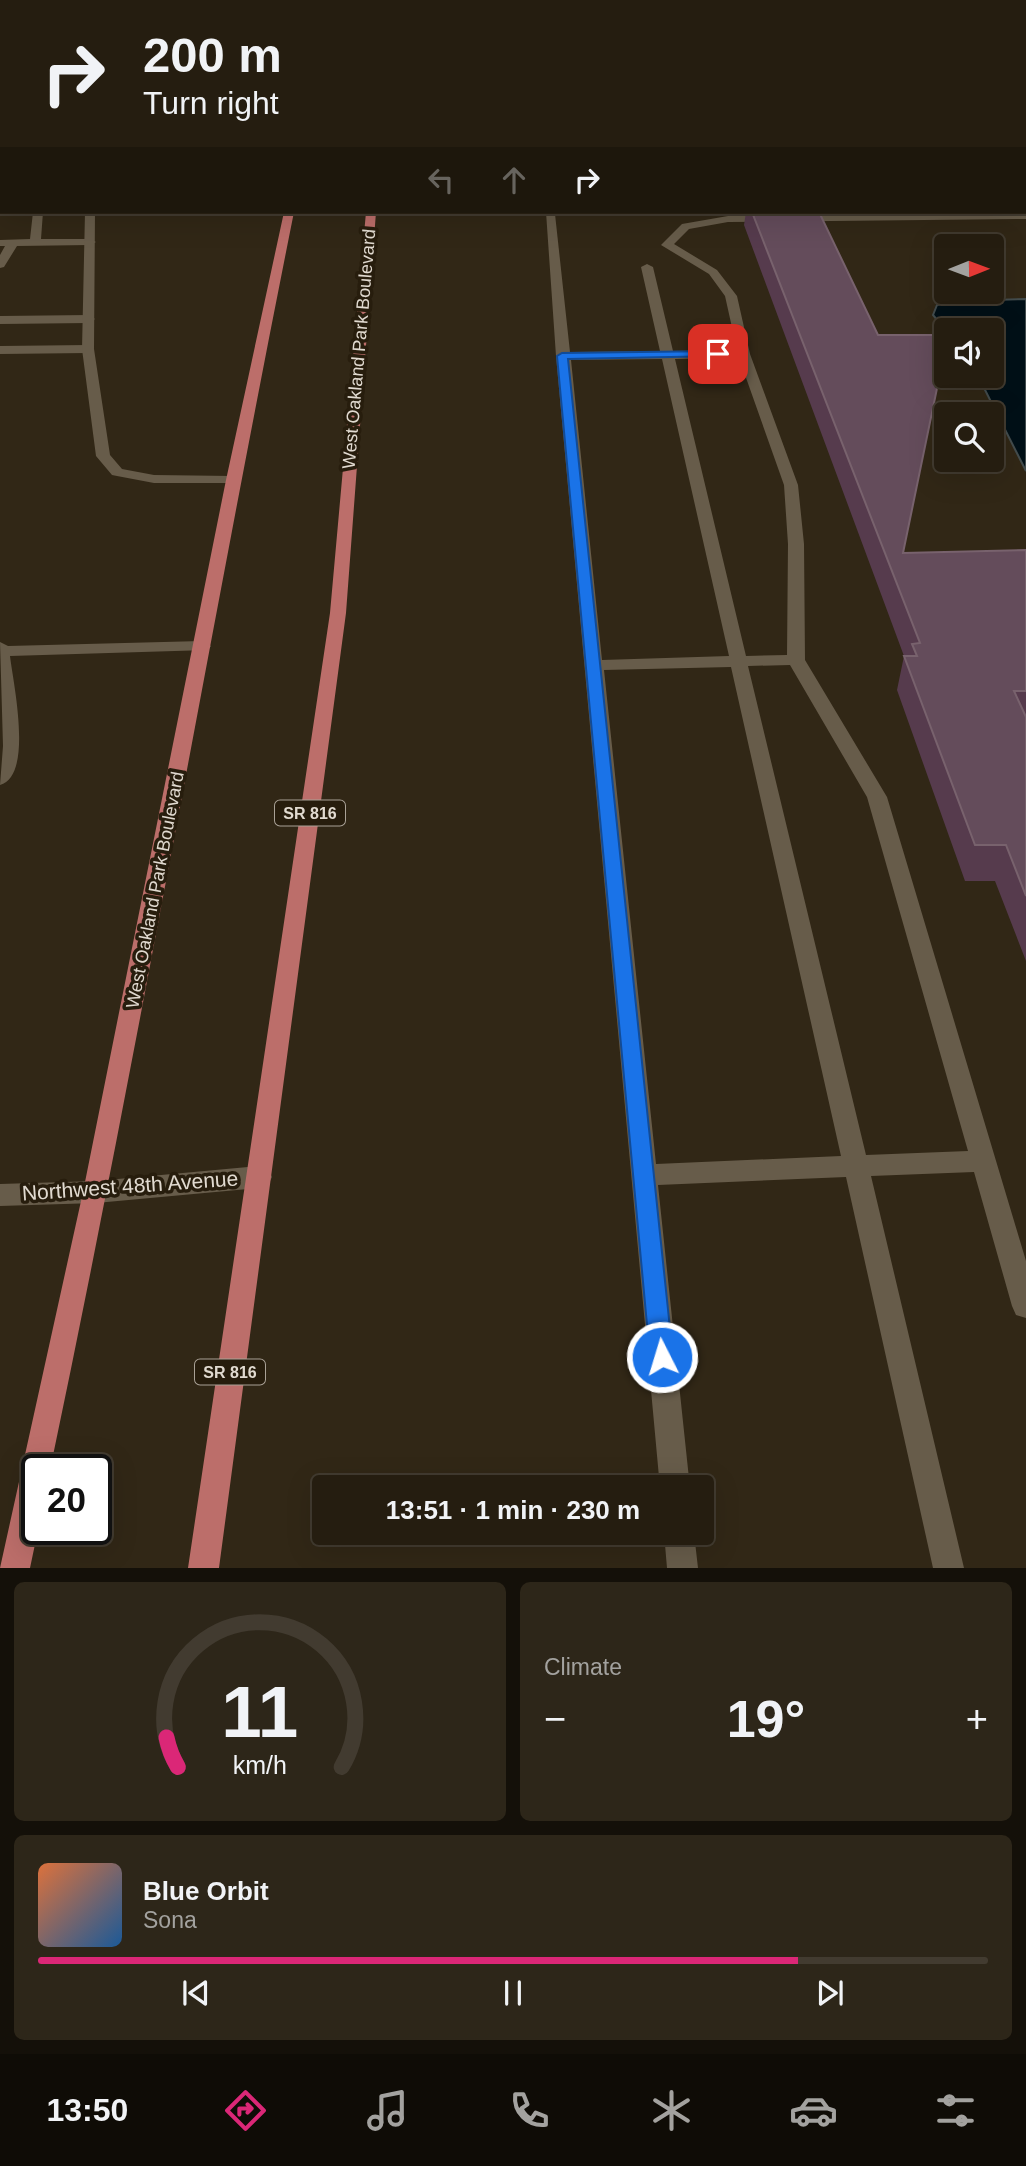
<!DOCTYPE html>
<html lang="en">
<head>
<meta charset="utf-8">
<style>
	body { margin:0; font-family:Arial,sans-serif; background:#2d2619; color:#f1f3f6; height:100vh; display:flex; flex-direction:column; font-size:26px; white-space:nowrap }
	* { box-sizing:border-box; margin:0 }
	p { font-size:23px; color:#a3a29f }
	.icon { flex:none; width:38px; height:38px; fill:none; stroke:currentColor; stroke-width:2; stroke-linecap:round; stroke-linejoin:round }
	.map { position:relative; height:1568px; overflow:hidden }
	.side { display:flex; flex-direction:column; gap:14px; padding:14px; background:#141009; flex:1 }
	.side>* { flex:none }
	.banner { position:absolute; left:0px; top:0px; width:1027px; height:214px; box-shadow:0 7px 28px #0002,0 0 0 2px #423b30; background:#251d10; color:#f1f3f6; overflow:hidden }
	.needle { width:46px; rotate:89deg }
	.tools { position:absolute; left:934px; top:234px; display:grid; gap:14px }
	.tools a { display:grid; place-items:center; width:70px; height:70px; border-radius:7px; background:#251d10; box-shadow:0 7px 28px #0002,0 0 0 2px #423b30; font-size:35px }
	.speed { position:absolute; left:21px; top:1454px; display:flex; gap:14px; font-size:35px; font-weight:700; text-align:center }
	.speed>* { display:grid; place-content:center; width:91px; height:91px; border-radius:50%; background:#251d10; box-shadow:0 7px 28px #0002,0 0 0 2px #423b30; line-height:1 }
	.speed .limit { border:4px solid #111; border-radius:10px; background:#fff; color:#111 }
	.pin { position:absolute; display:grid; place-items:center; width:60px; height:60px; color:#fff; margin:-30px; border-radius:14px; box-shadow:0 4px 10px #0006 }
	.me { position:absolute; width:77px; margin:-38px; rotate:355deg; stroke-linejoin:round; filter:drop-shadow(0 0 5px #0008) }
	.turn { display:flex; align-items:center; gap:24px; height:147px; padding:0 28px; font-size:32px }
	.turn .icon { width:91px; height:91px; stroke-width:2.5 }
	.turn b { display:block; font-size:49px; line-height:60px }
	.lanes { display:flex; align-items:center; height:66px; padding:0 28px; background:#0003; justify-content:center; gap:35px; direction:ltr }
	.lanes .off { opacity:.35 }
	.big { font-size:52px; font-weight:800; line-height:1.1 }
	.side .card { flex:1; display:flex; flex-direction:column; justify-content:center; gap:10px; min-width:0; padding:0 24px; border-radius:10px; background:#2d2619 }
	.side .dial { align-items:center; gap:0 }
	.dial svg { height:182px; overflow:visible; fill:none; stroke:#423b30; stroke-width:7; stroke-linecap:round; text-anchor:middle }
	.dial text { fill:#f1f3f6; stroke:none }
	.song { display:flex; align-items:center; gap:21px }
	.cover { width:84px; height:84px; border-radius:10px; background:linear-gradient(135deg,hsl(20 70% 55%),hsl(210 70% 35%)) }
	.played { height:7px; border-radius:4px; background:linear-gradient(90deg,#db2777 80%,#423b30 80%) }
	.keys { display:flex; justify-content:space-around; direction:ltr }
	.heat { display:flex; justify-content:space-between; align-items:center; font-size:38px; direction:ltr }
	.side .tiles { flex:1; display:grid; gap:14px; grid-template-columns:1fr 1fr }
	.card:last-child { grid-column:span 2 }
	.trip { position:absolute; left:312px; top:1475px; width:402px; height:70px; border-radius:7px; background:#251d10; box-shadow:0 7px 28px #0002,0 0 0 2px #423b30; font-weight:800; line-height:70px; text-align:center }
	.tabs { display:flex; height:112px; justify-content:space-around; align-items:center; background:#0f0c06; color:#a3a29f }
	.tabs .icon { width:49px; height:49px }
	.tabs .current { color:#db2777 }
	.tabs b { font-size:32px; color:#f1f3f6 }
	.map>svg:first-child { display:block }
	.water { fill:#001017; stroke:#444d4e; stroke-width:2 }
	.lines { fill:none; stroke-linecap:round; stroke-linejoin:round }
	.service { fill:#675c4a; fill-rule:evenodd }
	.minor { fill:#675c4a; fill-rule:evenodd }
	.tertiary { fill:#675c4a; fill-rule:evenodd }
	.primary { fill:#bc6e6a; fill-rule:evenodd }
	.wall { fill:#563b4d }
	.shaded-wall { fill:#412c31 }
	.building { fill:#644c5b; stroke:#78626d; stroke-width:2 }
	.route { fill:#1a73e8; stroke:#114b97; stroke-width:2 }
	.labels { text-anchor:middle; stroke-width:7; stroke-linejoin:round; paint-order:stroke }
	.shield { fill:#271d0d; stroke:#a9a196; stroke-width:2 }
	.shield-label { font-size:16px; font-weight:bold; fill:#e1dad0 }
	.street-label { font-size:18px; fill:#e1dad0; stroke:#271d0d }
	.near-street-label { font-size:21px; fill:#e1dad0; stroke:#271d0d }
</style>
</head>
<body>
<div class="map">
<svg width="1026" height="1568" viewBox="0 0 1026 1568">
	<rect width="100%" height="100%" fill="#312716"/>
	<!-- water -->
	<path class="water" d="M 1026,299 L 1026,471 L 978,376 L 992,376 L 992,331 L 947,332 L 933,315 L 937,305 L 956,301 Z"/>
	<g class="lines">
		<!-- service -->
		<path class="service" d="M 157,0 L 165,0 L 156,2 Z
			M 813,0 L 840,0 L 810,2 Z
			M 890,0 L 935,0 L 938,2 L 892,2 Z
			M 0,147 L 2,147 L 2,153 L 0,153 Z
			M 33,212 L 43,212 L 41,239 L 90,239 L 96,242 L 90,245 L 17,246 L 4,267 L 0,268 L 0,255 L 5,246 L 0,246 L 0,240 L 30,239 Z
			M 546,212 L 555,214 L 570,352 L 660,351 L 641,267 L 647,264 L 653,267 L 673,351 L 737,350 L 725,296 L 709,274 L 661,245 L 682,224 L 728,216 L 1026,213 L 1026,219 L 728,222 L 689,229 L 674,244 L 717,270 L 737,296 L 750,354 L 798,485 L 804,544 L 805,660 L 887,797 L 1026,1261 L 1026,1318 L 1016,1315 L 1012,1306 L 974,1172 L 871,1176 L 964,1568 L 933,1568 L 846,1177 L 658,1185 L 690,1488 L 660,1488 L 556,356 ZM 739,358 L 784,485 L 788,544 L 787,655 L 746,656 L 675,359 ZM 662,359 L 729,656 L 602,660 L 571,360 ZM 790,665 L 867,797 L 968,1151 L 866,1155 L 748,666 ZM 731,667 L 841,1156 L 656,1164 L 604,670 Z
			M 0,316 L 89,315 L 95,319 L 89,323 L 0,324 Z
			M 202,641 L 211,646 L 208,650 L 10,656 C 13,682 34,776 0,785 L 3,746 L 0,642 L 8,646 Z
			M 664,1533 L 694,1533 L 698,1568 L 667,1568 Z"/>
		<!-- minor -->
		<path class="minor" d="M 216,0 L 224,0 L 224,2 L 216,2 Z
			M 445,0 L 453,0 L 453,2 L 445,2 Z
			M 0,346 L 88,345 L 94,349 L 88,353 L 0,354 Z
			M 259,1166 L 268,1169 L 272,1177 L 268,1185 L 259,1188 L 96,1203 L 0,1206 L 0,1184 L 96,1181 Z"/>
		<!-- tertiary -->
		<path class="tertiary" d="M 85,212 L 95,212 L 94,349 L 110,455 L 122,469 L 154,475 L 233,476 L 238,477 L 238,483 L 154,483 L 117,476 L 112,475 L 96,456 L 82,349 Z"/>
		<!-- primary -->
		<path class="primary" d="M 330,0 L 338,0 L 329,2 Z
			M 381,0 L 389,0 L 389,2 L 381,2 Z
			M 284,212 L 294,212 C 210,631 138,1052 50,1470 L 37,1470 L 38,1530 L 30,1568 L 0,1568 L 83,1192 L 226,480 Z
			M 366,212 L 376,212 L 346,613 L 219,1568 L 188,1568 L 330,613 Z"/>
	</g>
	<!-- wall -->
	<path class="wall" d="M 0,0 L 86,0 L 86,2 L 2,2 L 2,134 L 0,134 Z
		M 746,212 L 819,212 L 903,553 L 1026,550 L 1026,961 L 995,881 L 965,881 L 897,690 L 904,656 L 744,225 Z"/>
	<!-- shaded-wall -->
	<path class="shaded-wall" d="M 55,0 L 86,0 L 86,2 L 53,2 Z
		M 88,0 L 107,0 L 105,2 L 89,2 Z"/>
	<!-- building -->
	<path class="building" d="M 0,0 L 55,0 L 53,2 L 2,2 L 2,69 L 1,70 L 2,70 L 2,110 L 0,110 Z
		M 752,212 L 819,212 L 878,335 L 947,335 L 947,340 L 903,553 L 1026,550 L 1026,691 L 1014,691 L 1026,717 L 1026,896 L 1006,845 L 975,845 L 904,656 L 917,656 L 912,644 L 920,643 Z"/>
	<!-- route -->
	<path class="route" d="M 718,351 L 724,354 L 722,356 L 568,359 L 673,1357 L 670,1365 L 662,1368 L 654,1365 L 650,1357 L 557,356 L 562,353 Z"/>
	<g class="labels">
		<!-- shield labels -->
		<g class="shield">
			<rect x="275" y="800.5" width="70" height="25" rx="5"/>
			<rect x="195" y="1359.5" width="70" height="25" rx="5"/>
		</g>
		<g class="shield-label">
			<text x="310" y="819">SR 816</text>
			<text x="230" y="1378">SR 816</text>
		</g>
		<!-- street labels -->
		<g class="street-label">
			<text transform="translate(359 349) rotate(-85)" y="6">West Oakland Park Boulevard</text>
			<text transform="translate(155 890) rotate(-79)" y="6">West Oakland Park Boulevard</text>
		</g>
		<!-- near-street labels -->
		<g class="near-street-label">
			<text transform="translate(130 1186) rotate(-4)" y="7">Northwest 48th Avenue</text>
		</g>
	</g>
</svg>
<div class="tools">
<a><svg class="needle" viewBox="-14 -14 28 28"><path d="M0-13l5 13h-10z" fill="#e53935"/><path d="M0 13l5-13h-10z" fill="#a3a29f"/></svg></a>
<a><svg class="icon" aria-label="sound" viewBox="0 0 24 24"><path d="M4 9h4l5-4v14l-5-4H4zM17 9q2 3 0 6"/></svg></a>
<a><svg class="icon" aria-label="search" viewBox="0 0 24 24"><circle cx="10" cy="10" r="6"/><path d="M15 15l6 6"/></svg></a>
</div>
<div class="speed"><div class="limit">20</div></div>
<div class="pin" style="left:718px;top:354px;background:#d93025"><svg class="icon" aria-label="arrive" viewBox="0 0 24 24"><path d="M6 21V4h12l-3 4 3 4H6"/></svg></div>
<svg class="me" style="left:662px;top:1357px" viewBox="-20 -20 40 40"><circle r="17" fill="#1a73e8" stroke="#fff" stroke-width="3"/><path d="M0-11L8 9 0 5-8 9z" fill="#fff"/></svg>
<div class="trip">13:51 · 1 min · 230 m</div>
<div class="banner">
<div class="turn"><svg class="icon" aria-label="right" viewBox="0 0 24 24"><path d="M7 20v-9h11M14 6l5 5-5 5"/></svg><div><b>200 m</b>Turn right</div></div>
<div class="lanes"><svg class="icon off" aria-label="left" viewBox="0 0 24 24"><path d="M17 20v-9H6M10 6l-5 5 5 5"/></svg><svg class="icon off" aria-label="ahead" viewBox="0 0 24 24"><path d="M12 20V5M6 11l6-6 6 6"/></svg><svg class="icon" aria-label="right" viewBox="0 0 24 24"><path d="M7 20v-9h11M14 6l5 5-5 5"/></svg></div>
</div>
</div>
<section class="side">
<div class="tiles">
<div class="card dial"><svg viewBox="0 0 100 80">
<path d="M14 69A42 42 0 1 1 86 69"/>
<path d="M14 69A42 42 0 0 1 9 56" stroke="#db2777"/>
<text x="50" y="56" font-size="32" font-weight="700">11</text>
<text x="50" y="72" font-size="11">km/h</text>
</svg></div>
<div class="card"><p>Climate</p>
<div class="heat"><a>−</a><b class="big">19°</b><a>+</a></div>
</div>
<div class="card">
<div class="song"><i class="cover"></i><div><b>Blue Orbit</b><p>Sona</p></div></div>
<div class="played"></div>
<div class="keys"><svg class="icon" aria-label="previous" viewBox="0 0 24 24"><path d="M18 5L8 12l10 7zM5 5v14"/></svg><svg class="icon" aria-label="pause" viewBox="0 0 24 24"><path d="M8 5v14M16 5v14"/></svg><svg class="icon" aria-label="next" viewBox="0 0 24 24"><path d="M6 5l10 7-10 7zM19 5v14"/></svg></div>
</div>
</div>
</section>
<nav class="tabs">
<b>13:50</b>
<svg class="icon current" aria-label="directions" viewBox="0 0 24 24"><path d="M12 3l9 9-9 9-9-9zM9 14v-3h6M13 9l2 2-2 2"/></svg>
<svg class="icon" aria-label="music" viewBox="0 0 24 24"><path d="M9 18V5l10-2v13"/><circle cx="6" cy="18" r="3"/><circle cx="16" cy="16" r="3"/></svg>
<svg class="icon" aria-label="phone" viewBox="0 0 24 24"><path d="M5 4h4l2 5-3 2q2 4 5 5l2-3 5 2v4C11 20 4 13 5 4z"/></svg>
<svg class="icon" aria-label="climate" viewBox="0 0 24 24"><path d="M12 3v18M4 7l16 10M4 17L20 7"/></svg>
<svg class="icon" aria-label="car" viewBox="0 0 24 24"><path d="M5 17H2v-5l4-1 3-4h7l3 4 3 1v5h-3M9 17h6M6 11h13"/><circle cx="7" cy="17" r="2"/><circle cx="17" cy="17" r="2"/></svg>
<svg class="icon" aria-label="filters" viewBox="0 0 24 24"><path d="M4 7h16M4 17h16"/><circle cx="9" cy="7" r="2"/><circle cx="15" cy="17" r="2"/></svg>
</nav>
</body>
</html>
